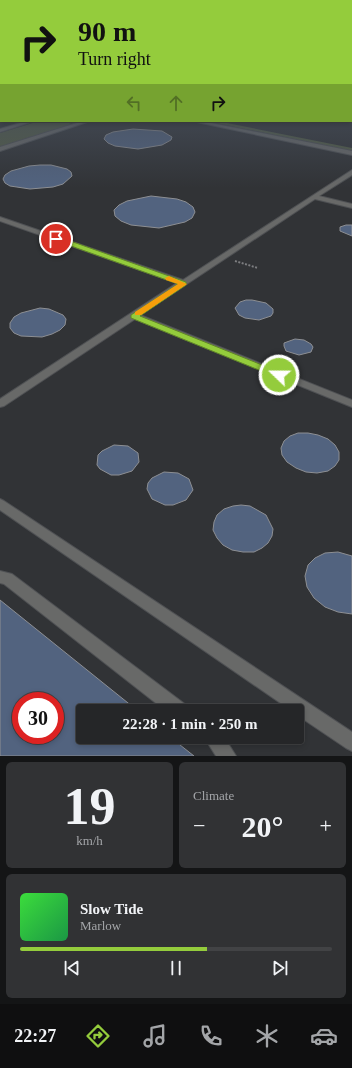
<!DOCTYPE html>
<html lang="en">
<head>
<meta charset="utf-8">
<style>
	body { margin:0; font-family:Georgia,serif; background:#313234; color:#f1f3f6; height:100vh; display:flex; flex-direction:column; font-size:15px; white-space:nowrap }
	* { box-sizing:border-box; margin:0 }
	p { font-size:13px; color:#a3a5a8 }
	.icon { flex:none; width:22px; height:22px; fill:none; stroke:currentColor; stroke-width:2; stroke-linecap:round; stroke-linejoin:round }
	.map { position:relative; height:756px; overflow:hidden }
	.panel { display:flex; flex-direction:column; gap:6px; padding:6px; background:#141516; flex:1 }
	.panel>* { flex:none }
	.top-card { position:absolute; left:0px; top:0px; width:352px; height:122px; box-shadow:0 2px 6px #0003,0 0 0 1px #424345; background:#94cc3c; color:#111; overflow:hidden }
	.speed { position:absolute; left:12px; top:692px; display:flex; gap:8px; font-size:20px; font-weight:700; text-align:center }
	.speed>* { display:grid; place-content:center; width:52px; height:52px; border-radius:50%; background:#252628; box-shadow:0 2px 6px #0003,0 0 0 1px #424345; line-height:1 }
	.speed .limit { border:6px solid #d22; background:#fff; color:#111 }
	.pin { position:absolute; display:grid; place-items:center; width:34px; height:34px; color:#fff; margin:-17px; border:2px solid #fff; border-radius:50%; box-shadow:0 1px 4px #0007 }
	.me { position:absolute; width:44px; margin:-22px; rotate:292deg; stroke-linejoin:round; filter:drop-shadow(0 0 3px #0008) }
	.turn { display:flex; align-items:center; gap:14px; height:84px; padding:0 12px; font-size:18px }
	.turn .icon { width:52px; height:52px; stroke-width:2.5 }
	.turn b { display:block; font-size:28px; line-height:34px }
	.lanes { display:flex; align-items:center; height:38px; padding:0 12px; background:#0003; justify-content:center; gap:20px; direction:ltr }
	.lanes .off { opacity:.35 }
	.big { font-size:30px; font-weight:800; line-height:1.1 }
	.panel .tile { flex:1; display:flex; flex-direction:column; justify-content:center; gap:6px; min-width:0; padding:0 14px; border-radius:6px; background:#313234 }
	.panel .dial { align-items:center; gap:0 }
	.dial b { font-size:52px; line-height:1 }
	.song { display:flex; align-items:center; gap:12px }
	.cover { width:48px; height:48px; border-radius:6px; background:linear-gradient(135deg,hsl(120 70% 55%),hsl(140 70% 35%)) }
	.played { height:4px; border-radius:2px; background:linear-gradient(90deg,#94cc3c 60%,#424345 60%) }
	.keys { display:flex; justify-content:space-around; direction:ltr }
	.heat { display:flex; justify-content:space-between; align-items:center; font-size:22px; direction:ltr }
	.panel .tiles { flex:1; display:grid; gap:6px; grid-template-columns:1fr 1fr }
	.tile:last-child { grid-column:span 2 }
	.trip { position:absolute; left:76px; top:704px; width:228px; height:40px; border-radius:4px; background:#252628; box-shadow:0 2px 6px #0003,0 0 0 1px #424345; font-weight:800; line-height:40px; text-align:center }
	.dock { display:flex; height:64px; justify-content:space-around; align-items:center; background:#0f0f10; color:#a3a5a8 }
	.dock .icon { width:28px; height:28px }
	.dock .selected { color:#94cc3c }
	.dock b { font-size:18px; color:#f1f3f6 }
	.map>svg:first-child { display:block }
	.green { fill:#525c46 }
	.building { fill:#52637f; stroke:#8d8f93; fill-rule:evenodd }
	.lines { fill:none; stroke-linecap:round; stroke-linejoin:round }
	.street-casing { stroke:#4f5154; stroke-width:2 }
	.path { stroke:#7d7e81; stroke-width:2; stroke-dasharray:2 1.5; stroke-linecap:butt }
	.street { fill:#686968; fill-rule:evenodd }
	.route { fill:#94cc3c; stroke:#608527 }
	.slow { fill:#f59e0b }
</style>
</head>
<body>
<div class="map">
<svg width="352" height="756" viewBox="0 0 352 756">
	<rect width="100%" height="100%" fill="#313336"/>
	<!-- green -->
	<path class="green" d="M 39,121 L 78,121 L 69,124 L 71,125 L 0,147 L 0,133 Z
		M 206,121 L 217,121 L 352,148 L 352,151 Z"/>
	<!-- building -->
	<path class="building" d="M 133,129 L 162,131 L 172,137 L 171,140 L 162,145 L 138,149 L 115,146 L 108,143 L 104,139 L 106,135 L 113,132 Z
		M 40,165 L 51,165 L 67,169 L 71,172 L 72,176 L 63,184 L 53,187 L 30,189 L 10,186 L 5,183 L 3,179 L 5,175 L 11,171 L 29,166 Z
		M 151,196 L 177,199 L 186,202 L 193,207 L 195,212 L 192,218 L 185,222 L 159,228 L 131,225 L 121,221 L 115,216 L 114,210 L 119,205 L 127,201 Z
		M 346,225 L 352,225 L 352,236 L 340,231 L 340,227 Z
		M 246,300 L 252,300 L 266,303 L 273,309 L 273,313 L 271,316 L 259,320 L 245,318 L 239,315 L 235,308 L 240,302 Z
		M 40,308 L 49,309 L 63,315 L 66,319 L 65,325 L 60,330 L 52,334 L 42,337 L 21,336 L 14,333 L 10,328 L 10,323 L 14,317 L 21,313 Z
		M 295,339 L 304,340 L 311,344 L 313,347 L 311,352 L 299,355 L 286,351 L 284,346 L 284,343 Z
		M 298,433 L 308,433 L 318,435 L 328,439 L 335,445 L 339,452 L 339,460 L 335,466 L 328,471 L 317,473 L 306,472 L 296,468 L 287,462 L 282,455 L 281,448 L 284,441 L 290,436 Z
		M 114,445 L 128,446 L 138,453 L 139,462 L 132,471 L 119,475 L 111,475 L 100,469 L 97,465 L 98,455 L 102,451 Z
		M 164,472 L 178,473 L 189,479 L 193,490 L 186,500 L 173,505 L 165,505 L 152,499 L 147,489 L 148,483 L 152,478 Z
		M 241,505 L 250,506 L 266,515 L 273,529 L 272,536 L 268,543 L 262,548 L 254,552 L 243,552 L 232,550 L 223,545 L 217,538 L 213,530 L 214,522 L 217,515 L 224,509 L 233,506 Z
		M 338,552 L 352,556 L 352,614 L 338,612 L 325,607 L 314,598 L 307,587 L 305,576 L 308,565 L 315,558 L 325,553 Z
		M 0,600 L 138,711 L 83,711 L 83,737 L 170,737 L 194,756 L 0,756 ZM 21,701 L 55,701 L 55,735 L 21,735 Z"/>
	<g class="lines">
		<!-- street casing -->
		<g class="street-casing">
			<path id="street" d="M 27,121 L 34,121 L 0,132 L 0,129 Z
				M 83,121 L 90,121 L 0,151 L 0,147 Z
				M 192,121 L 201,121 L 352,151 L 352,155 Z
				M 352,170 L 352,175 L 319,196 L 352,204 L 352,208 L 315,199 L 140,315 L 352,400 L 352,407 L 135,319 L 4,406 L 0,407 L 0,399 L 177,283 L 0,221 L 0,217 L 183,280 Z
				M 0,499 L 4,501 L 352,732 L 352,751 L 346,748 L 297,715 L 297,711 L 292,711 L 0,510 Z
				M 0,571 L 12,574 L 186,705 L 189,711 L 166,711 L 4,584 L 0,583 Z
				M 204,737 L 224,737 L 236,756 L 216,756 Z"/>
		</g>
		<!-- path -->
		<path class="path" d="M 235,261 L 258,268"/>
		<!-- street -->
		<use href="#street" class="street"/>
	</g>
	<!-- sky -->
	<linearGradient id="sky" x2="0" y2="1"><stop stop-color="#1b1c1e"/><stop offset="0.44" stop-color="#48505d"/><stop offset="1" stop-color="#48505d" stop-opacity="0"/></linearGradient>
	<rect width="352" height="188" fill="url(#sky)"/>
	<!-- route -->
	<path class="route" d="M 54,237 L 59,237 L 186,282 L 186,285 L 140,316 L 282,373 L 284,375 L 282,377 L 276,377 L 131,318 L 131,315 L 178,284 L 54,240 Z"/>
	<!-- slow -->
	<path class="slow" d="M 169,276 L 187,284 L 141,315 L 135,315 L 135,312 L 178,284 L 166,280 L 165,278 Z"/>
</svg>
<div class="speed"><div class="limit">30</div></div>
<div class="pin" style="left:56px;top:239px;background:#d93025"><svg class="icon" aria-label="arrive" viewBox="0 0 24 24"><path d="M6 21V4h12l-3 4 3 4H6"/></svg></div>
<svg class="me" style="left:279px;top:375px" viewBox="-20 -20 40 40"><circle r="17" fill="#94cc3c" stroke="#fff" stroke-width="3"/><path d="M0-11L8 9 0 5-8 9z" fill="#fff"/></svg>
<div class="trip">22:28 · 1 min · 250 m</div>
<div class="top-card">
<div class="turn"><svg class="icon" aria-label="right" viewBox="0 0 24 24"><path d="M7 20v-9h11M14 6l5 5-5 5"/></svg><div><b>90 m</b>Turn right</div></div>
<div class="lanes"><svg class="icon off" aria-label="left" viewBox="0 0 24 24"><path d="M17 20v-9H6M10 6l-5 5 5 5"/></svg><svg class="icon off" aria-label="ahead" viewBox="0 0 24 24"><path d="M12 20V5M6 11l6-6 6 6"/></svg><svg class="icon" aria-label="right" viewBox="0 0 24 24"><path d="M7 20v-9h11M14 6l5 5-5 5"/></svg></div>
</div>
</div>
<section class="panel">
<div class="tiles">
<div class="tile dial"><b>19</b><p>km/h</p></div>
<div class="tile"><p>Climate</p>
<div class="heat"><a>−</a><b class="big">20°</b><a>+</a></div>
</div>
<div class="tile">
<div class="song"><i class="cover"></i><div><b>Slow Tide</b><p>Marlow</p></div></div>
<div class="played"></div>
<div class="keys"><svg class="icon" aria-label="previous" viewBox="0 0 24 24"><path d="M18 5L8 12l10 7zM5 5v14"/></svg><svg class="icon" aria-label="pause" viewBox="0 0 24 24"><path d="M8 5v14M16 5v14"/></svg><svg class="icon" aria-label="next" viewBox="0 0 24 24"><path d="M6 5l10 7-10 7zM19 5v14"/></svg></div>
</div>
</div>
</section>
<nav class="dock">
<b>22:27</b>
<svg class="icon selected" aria-label="directions" viewBox="0 0 24 24"><path d="M12 3l9 9-9 9-9-9zM9 14v-3h6M13 9l2 2-2 2"/></svg>
<svg class="icon" aria-label="music" viewBox="0 0 24 24"><path d="M9 18V5l10-2v13"/><circle cx="6" cy="18" r="3"/><circle cx="16" cy="16" r="3"/></svg>
<svg class="icon" aria-label="phone" viewBox="0 0 24 24"><path d="M5 4h4l2 5-3 2q2 4 5 5l2-3 5 2v4C11 20 4 13 5 4z"/></svg>
<svg class="icon" aria-label="climate" viewBox="0 0 24 24"><path d="M12 3v18M4 7l16 10M4 17L20 7"/></svg>
<svg class="icon" aria-label="car" viewBox="0 0 24 24"><path d="M5 17H2v-5l4-1 3-4h7l3 4 3 1v5h-3M9 17h6M6 11h13"/><circle cx="7" cy="17" r="2"/><circle cx="17" cy="17" r="2"/></svg>
</nav>
</body>
</html>
